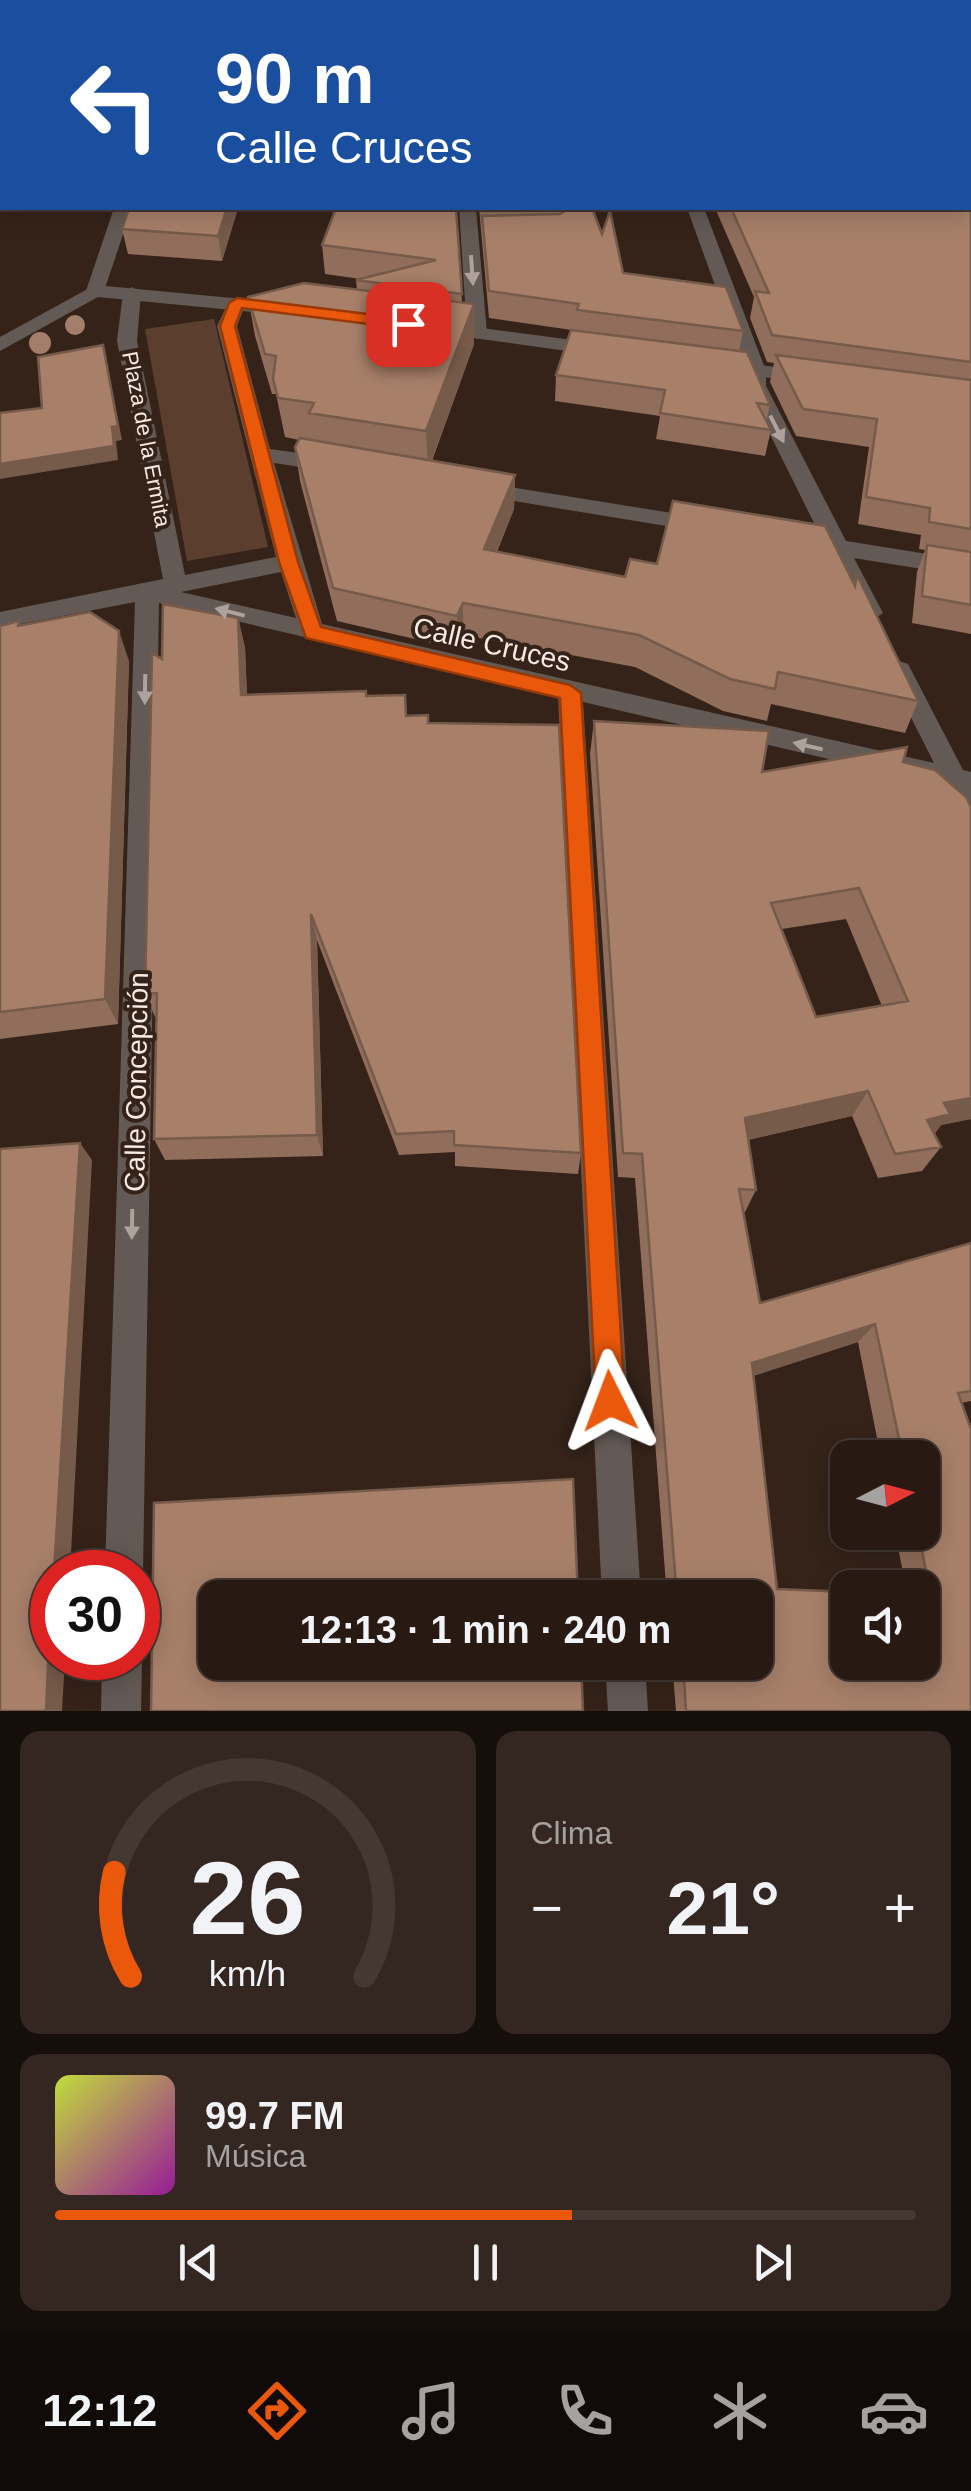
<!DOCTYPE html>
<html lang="es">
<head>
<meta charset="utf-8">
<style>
	body { margin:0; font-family:Helvetica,sans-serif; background:#342721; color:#f1f3f6; height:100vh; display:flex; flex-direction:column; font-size:38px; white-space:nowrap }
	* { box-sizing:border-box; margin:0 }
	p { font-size:32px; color:#a5a1a0 }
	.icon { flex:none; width:55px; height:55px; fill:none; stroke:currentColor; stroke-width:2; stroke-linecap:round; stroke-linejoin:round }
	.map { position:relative; height:1711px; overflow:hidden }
	.side { display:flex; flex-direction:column; gap:20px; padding:20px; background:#160e0a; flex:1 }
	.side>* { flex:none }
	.hud { position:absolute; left:0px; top:0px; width:972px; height:210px; box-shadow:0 5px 25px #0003,0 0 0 2px #443833; background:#1a4fa0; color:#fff; overflow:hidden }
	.needle { width:65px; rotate:84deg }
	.tools { position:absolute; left:830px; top:1440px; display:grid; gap:20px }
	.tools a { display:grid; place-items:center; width:110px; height:110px; border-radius:20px; background:#281a13; box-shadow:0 5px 25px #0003,0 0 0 2px #443833; font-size:50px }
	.speed { position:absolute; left:30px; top:1550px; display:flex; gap:20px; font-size:50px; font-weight:700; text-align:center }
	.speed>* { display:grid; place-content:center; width:130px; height:130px; border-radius:50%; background:#281a13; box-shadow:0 5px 25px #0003,0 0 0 2px #443833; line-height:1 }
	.speed .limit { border:15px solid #d22; background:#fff; color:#111 }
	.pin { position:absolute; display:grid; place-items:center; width:85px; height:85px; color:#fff; margin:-42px; border-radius:20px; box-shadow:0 5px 15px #0006 }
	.me { position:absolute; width:110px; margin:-55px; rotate:357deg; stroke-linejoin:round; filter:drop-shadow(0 0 8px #0008) }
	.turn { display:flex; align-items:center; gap:35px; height:210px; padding:0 50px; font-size:45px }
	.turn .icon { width:130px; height:130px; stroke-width:2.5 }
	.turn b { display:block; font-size:70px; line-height:85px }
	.big { font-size:75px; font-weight:700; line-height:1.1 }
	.side .tile { flex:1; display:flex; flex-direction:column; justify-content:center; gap:15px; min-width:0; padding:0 35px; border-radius:20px; background:#342721 }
	.side .dial { align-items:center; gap:0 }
	.dial svg { height:260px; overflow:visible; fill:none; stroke:#443833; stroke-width:7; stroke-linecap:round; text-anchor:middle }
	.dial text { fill:#f1f3f6; stroke:none }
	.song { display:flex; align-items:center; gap:30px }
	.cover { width:120px; height:120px; border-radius:15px; background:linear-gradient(135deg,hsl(70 70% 55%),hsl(300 70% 35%)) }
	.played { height:10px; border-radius:5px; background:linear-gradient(90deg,#ea580c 60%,#443833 60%) }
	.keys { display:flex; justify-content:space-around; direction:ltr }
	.heat { display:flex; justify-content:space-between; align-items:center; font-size:55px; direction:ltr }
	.side .tiles { flex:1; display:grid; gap:20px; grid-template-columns:1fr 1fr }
	.tile:last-child { grid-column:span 2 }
	.trip { position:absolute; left:198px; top:1580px; width:575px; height:100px; border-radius:20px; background:#281a13; box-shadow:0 5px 25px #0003,0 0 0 2px #443833; font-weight:700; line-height:100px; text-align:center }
	.dock { display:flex; height:160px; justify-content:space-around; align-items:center; background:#100a08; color:#a5a1a0 }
	.dock .icon { width:70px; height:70px }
	.dock .on { color:#ea580c }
	.dock b { font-size:45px; color:#f1f3f6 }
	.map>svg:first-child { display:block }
	.green { fill:#5c3e2e }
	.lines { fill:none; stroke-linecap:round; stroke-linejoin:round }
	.minor { fill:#645a55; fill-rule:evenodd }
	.tertiary { fill:#645a55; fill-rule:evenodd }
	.tree { fill:#a37e6a }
	.wall { fill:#906e5b; fill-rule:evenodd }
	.shaded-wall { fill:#765a4a }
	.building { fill:#a8806a; stroke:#765a4a; stroke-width:2.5; fill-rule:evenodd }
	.oneway { fill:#aea29c }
	.route { fill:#ea580c; stroke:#983908; stroke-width:2.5 }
	.labels { text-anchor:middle; stroke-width:8; stroke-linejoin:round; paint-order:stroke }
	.far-street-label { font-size:22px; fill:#f7ebe4; stroke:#352319 }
	.street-label { font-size:28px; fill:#f7ebe4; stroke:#352319 }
</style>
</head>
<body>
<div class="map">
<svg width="971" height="1711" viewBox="0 0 971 1711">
	<rect width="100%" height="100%" fill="#352319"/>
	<!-- green -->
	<path class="green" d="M 214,319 L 268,547 L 187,561 L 145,329 Z"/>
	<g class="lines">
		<!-- minor -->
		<path class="minor" d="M 433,0 L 447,0 L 447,2 L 433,2 Z
			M 114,208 L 132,208 L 104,291 L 88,295 L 86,291 Z
			M 459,208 L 476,208 L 487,333 L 477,339 L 467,333 Z
			M 687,208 L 704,208 L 766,371 L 766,386 L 846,541 L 971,561 L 971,577 L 854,558 L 883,613 L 871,621 L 863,619 L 829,553 L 792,546 L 792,536 L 821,537 L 746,386 L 746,371 Z
			M 132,287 L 141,293 L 137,341 L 185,575 L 276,557 L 217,326 L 228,303 L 237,297 L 246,303 L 237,326 L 270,449 L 333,458 L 344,465 L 333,472 L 274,463 L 322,624 L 934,763 L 887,670 L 899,661 L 908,664 L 963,770 L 971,772 L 971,822 L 962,819 L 945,786 L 583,702 L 641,1598 L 602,1598 L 558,696 L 159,603 L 143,1572 L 138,1586 L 138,1572 L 105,1572 L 135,602 L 0,628 L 0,612 L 163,579 L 117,341 L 123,293 ZM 281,572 L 296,618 L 181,592 Z
			M 479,482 L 703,518 L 714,525 L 703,532 L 471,494 L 471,484 Z
			M 138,1647 L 142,1658 L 141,1711 L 101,1711 L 102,1658 L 138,1658 Z
			M 605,1662 L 645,1662 L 648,1711 L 608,1711 Z"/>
		<!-- tertiary -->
		<path class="tertiary" d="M 95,285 L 285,303 L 295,309 L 285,315 L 98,297 L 0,351 L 0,337 Z
			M 437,322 L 603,344 L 613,350 L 603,356 L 430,332 L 430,324 Z
			M 720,360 L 806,371 L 816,377 L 806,383 L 713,370 L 710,366 Z"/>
	</g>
	<!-- trees -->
	<g class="tree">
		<circle cx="75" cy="325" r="10"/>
		<circle cx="40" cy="343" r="11"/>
	</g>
	<!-- wall -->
	<path class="wall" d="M 0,0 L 422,0 L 421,2 L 2,2 L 2,154 L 0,153 Z
		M 456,0 L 971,0 L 971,634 L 912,623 L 917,572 L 925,550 L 919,549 L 921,535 L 858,524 L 869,447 L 796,436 L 770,382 L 774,363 L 767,362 L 750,318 L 754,297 L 715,208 L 970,208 L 970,2 L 456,2 Z
		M 129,208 L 238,208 L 222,261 L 128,254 L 122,229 Z
		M 456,208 L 462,303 L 474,304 L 474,344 L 432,461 L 515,475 L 514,509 L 497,552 L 625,577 L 657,564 L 854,583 L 857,575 L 918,701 L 905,733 L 771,704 L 767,721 L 723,711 L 635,667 L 463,635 L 458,649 L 337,621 L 300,481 L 295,447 L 299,440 L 285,437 L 276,394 L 272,394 L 255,336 L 248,297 L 357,290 L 356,280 L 361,279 L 325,274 L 322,245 Z
		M 479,208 L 592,208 L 602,234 L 623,273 L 743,331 L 739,351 L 770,405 L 766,422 L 771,430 L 765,456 L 656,439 L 660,416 L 555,401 L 556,375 L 572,330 L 489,318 Z
		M 238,618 L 245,648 L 247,695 L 405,695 L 407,716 L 429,723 L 581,1153 L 578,1174 L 455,1166 L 455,1152 L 399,1155 L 317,940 L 323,1156 L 165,1160 L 154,1139 L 156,1019 L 145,994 L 162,659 Z
		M 0,626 L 21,626 L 129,661 L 118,1024 L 0,1039 Z
		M 594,721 L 762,772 L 903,762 L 971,807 L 971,1119 L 941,1125 L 934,1134 L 941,1147 L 922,1171 L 878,1178 L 852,1116 L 748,1140 L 756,1190 L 745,1212 L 743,1212 L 760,1303 L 971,1243 L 971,1401 L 961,1403 L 971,1711 L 676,1711 L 672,1662 L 755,1662 L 755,1598 L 667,1598 L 635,1178 L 618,1177 L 590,754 ZM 846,919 L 882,1006 L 816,1017 L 782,929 ZM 858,1342 L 881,1458 L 922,1458 L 922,1532 L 895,1532 L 906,1588 L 922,1588 L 922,1662 L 777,1589 L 753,1376 Z"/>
	<!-- shaded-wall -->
	<path class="shaded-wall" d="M 227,208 L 238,208 L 222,261 L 218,236 Z
		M 474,304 L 474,344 L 428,470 L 426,431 Z
		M 103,345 L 122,440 L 116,441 L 118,460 L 0,479 L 0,464 Z
		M 515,475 L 514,509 L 484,582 L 484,549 Z
		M 463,603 L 463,635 L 458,649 L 457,616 Z
		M 238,618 L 245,648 L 248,724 L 241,695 Z
		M 119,631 L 129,661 L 118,1024 L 105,999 Z
		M 311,914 L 317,940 L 323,1156 L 317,1135 Z
		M 868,1091 L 852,1116 L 734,1143 L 745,1118 Z
		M 971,1098 L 971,1119 L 941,1125 L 931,1139 L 927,1120 L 944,1103 Z
		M 80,1143 L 92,1160 L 70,1572 L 54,1572 Z
		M 875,1324 L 858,1342 L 740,1380 L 752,1363 Z
		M 52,1596 L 52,1658 L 65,1658 L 62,1711 L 46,1711 Z"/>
	<!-- building -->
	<path class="building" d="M 0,0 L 417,0 L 417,2 L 2,2 L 2,130 L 0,130 Z
		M 458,0 L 971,0 L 971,362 L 772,335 L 755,291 L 769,293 L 731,208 L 970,208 L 970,2 L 459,2 Z
		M 129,208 L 227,208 L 218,236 L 122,229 Z
		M 336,208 L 456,208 L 462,294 L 356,280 L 436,260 L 322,245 Z
		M 569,208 L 592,208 L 602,234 L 610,211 L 623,273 L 726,287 L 743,331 L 577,310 L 579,304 L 489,291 L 482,216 L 560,214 Z
		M 304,283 L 474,304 L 426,431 L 309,413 L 314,403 L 278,398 L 273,379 L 276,356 L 265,354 L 248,297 Z
		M 571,330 L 747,352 L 770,405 L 757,403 L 771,430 L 660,413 L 665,390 L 556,375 Z
		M 103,345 L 118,426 L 112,427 L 114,446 L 0,464 L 0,413 L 42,408 L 38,357 Z
		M 776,355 L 971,380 L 971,529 L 929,522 L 930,508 L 866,497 L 877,419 L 803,409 Z
		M 300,438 L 515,475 L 484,549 L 625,577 L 630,559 L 657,564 L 673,501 L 825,526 L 855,586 L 857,575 L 918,701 L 778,672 L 775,689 L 730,679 L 639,635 L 463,603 L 457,616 L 333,588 L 295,447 Z
		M 927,545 L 971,552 L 971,605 L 922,596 Z
		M 163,604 L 238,618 L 241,695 L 366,691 L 366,696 L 405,695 L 406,716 L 428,715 L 428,723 L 559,725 L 581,1153 L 454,1145 L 454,1131 L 396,1134 L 311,914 L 317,1135 L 154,1139 L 157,993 L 145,994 L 152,653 L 162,659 Z
		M 90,612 L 119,631 L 105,999 L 0,1012 L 0,626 L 19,621 L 18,626 Z
		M 594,721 L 769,731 L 762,772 L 907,747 L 903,762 L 935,770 L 966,797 L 971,807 L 971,1098 L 944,1103 L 950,1114 L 927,1120 L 941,1147 L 895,1154 L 868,1091 L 745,1118 L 756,1190 L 739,1189 L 760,1303 L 971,1243 L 971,1391 L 958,1393 L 971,1429 L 971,1711 L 686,1711 L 683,1662 L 755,1662 L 755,1598 L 677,1598 L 642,1154 L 623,1153 ZM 859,888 L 908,1001 L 816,1017 L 771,903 ZM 875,1324 L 903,1458 L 922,1458 L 922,1532 L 918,1532 L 931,1595 L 922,1594 L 922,1662 L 848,1662 L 848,1592 L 777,1589 L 752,1363 Z
		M 80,1143 L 54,1572 L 52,1572 L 46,1711 L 0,1711 L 0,1149 Z
		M 573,1479 L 578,1598 L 215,1598 L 215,1662 L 581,1662 L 583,1711 L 151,1711 L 154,1503 Z"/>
	<!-- one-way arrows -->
	<defs><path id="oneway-solid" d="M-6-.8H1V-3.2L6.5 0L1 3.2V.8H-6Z" transform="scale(2.5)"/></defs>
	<g class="oneway">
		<use href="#oneway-solid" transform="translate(472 270) rotate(86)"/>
		<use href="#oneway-solid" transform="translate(777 429) rotate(63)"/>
		<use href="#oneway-solid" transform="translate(230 612) rotate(-166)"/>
		<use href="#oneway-solid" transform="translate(145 689) rotate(91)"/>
		<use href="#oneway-solid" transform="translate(808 746) rotate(-167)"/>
		<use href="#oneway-solid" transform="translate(132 1224) rotate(91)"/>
	</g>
	<!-- route -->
	<path class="route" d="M 237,298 L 408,319 L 416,324 L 408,329 L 242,308 L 235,326 L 298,562 L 321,627 L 570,685 L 581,693 L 625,1401 L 621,1411 L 610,1416 L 600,1411 L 596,1401 L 560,698 L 306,638 L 279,562 L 220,326 L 229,303 Z"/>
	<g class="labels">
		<!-- far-street labels -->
		<g class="far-street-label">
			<text transform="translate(147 439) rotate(79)" y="8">Plaza de la Ermita</text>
		</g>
		<!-- street labels -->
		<g class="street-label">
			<text transform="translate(492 644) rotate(13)" y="10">Calle Cruces</text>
			<text transform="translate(136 1082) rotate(-89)" y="10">Calle Concepción</text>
		</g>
	</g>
</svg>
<div class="tools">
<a><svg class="needle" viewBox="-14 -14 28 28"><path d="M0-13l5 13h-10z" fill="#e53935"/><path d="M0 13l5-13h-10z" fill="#a5a1a0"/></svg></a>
<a><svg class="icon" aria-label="sound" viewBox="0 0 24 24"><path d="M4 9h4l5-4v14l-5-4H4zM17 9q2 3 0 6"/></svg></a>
</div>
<div class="speed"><div class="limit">30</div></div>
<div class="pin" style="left:408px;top:324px;background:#d93025"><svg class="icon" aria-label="arrive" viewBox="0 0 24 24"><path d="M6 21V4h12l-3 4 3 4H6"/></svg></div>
<svg class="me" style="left:610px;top:1401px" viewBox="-20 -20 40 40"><path d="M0-17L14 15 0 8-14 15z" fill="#ea580c" stroke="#fff" stroke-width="4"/></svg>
<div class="trip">12:13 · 1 min · 240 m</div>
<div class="hud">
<div class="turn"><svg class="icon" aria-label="left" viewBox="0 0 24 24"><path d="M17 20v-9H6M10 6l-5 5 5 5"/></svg><div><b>90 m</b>Calle Cruces</div></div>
</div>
</div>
<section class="side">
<div class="tiles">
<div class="tile dial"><svg viewBox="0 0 100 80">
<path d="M14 69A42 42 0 1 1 86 69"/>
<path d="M14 69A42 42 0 0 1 9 37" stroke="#ea580c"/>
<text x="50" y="56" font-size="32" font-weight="700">26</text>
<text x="50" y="72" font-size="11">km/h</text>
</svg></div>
<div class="tile"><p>Clima</p>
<div class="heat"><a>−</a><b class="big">21°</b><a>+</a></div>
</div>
<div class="tile">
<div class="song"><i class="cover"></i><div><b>99.7 FM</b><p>Música</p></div></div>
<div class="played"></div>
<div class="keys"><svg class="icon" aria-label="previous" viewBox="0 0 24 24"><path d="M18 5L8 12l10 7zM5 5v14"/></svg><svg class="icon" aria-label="pause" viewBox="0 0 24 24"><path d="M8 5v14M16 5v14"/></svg><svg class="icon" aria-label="next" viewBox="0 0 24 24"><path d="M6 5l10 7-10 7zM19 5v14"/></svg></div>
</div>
</div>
</section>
<nav class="dock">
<b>12:12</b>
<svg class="icon on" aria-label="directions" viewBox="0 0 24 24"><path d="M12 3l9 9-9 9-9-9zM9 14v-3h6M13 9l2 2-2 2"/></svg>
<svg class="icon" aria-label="music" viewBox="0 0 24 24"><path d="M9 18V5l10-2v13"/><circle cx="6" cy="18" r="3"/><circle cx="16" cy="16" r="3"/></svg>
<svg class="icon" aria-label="phone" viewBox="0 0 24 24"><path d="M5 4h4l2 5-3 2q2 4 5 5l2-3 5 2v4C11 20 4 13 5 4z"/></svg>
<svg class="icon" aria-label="climate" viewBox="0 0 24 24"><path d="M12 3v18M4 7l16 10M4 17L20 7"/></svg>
<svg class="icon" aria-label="car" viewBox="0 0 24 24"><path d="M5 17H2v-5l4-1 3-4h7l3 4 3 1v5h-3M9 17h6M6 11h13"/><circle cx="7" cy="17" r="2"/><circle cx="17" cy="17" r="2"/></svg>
</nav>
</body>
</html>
